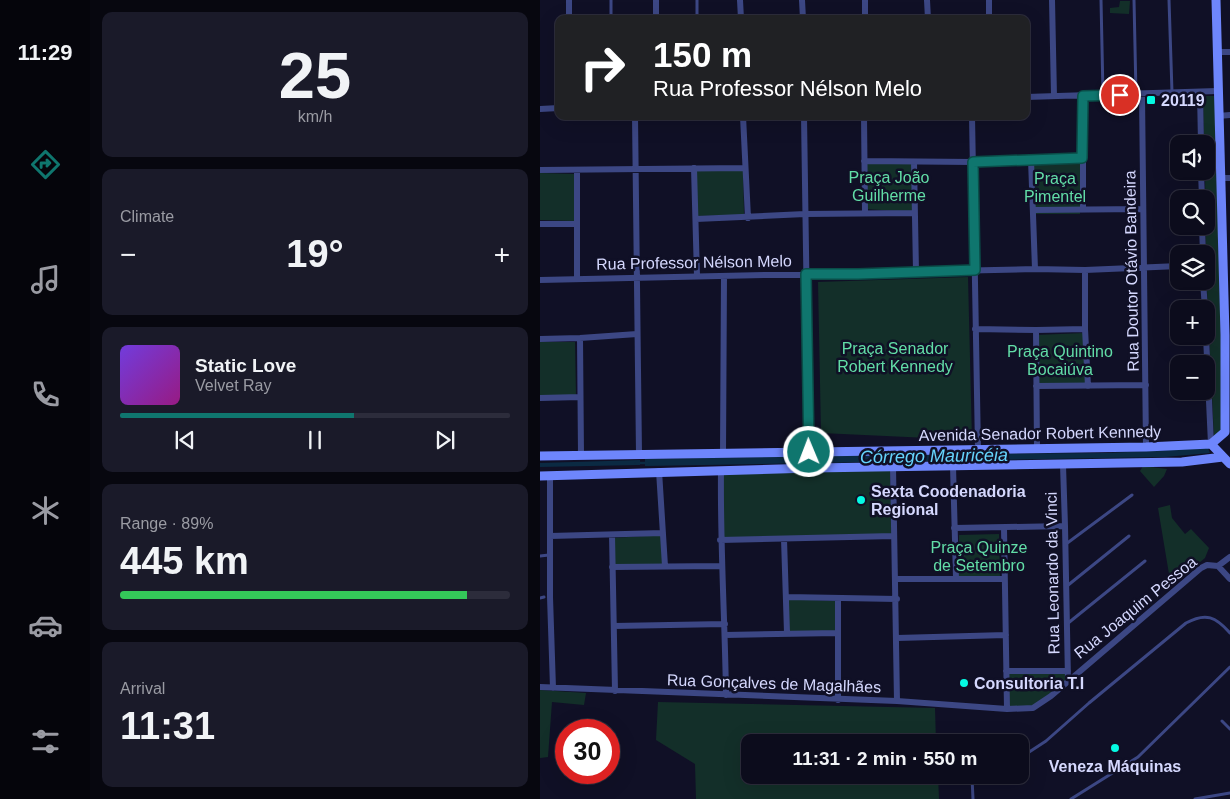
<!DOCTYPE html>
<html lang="en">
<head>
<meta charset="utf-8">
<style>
	body { margin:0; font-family:Arial,sans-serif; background:#1a1a29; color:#f1f3f6; height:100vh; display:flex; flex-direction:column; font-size:19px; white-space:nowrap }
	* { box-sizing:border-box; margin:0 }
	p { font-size:16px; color:#9a9ba3 }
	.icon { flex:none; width:28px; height:28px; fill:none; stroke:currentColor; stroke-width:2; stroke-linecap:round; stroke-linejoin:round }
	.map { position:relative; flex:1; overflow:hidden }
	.drawer { display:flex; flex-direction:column; gap:12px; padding:12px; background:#07070f; width:450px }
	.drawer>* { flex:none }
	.guide { position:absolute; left:15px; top:15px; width:475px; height:105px; border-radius:10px; box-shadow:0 5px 20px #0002,0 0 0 1px #2c2c3b; background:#202124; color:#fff; overflow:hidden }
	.controls { position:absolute; left:630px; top:135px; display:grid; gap:10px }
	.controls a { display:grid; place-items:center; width:45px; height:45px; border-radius:10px; background:#0c0c1c; box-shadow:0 5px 20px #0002,0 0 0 1px #2c2c3b; font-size:25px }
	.speed { position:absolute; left:15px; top:719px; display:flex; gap:10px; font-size:25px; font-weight:700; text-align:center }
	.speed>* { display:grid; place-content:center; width:65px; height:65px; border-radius:50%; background:#0c0c1c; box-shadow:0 5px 20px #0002,0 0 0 1px #2c2c3b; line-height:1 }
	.speed .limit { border:8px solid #d22; background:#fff; color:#111 }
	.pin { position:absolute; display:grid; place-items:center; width:42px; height:42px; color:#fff; margin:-21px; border:2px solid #fff; border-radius:50%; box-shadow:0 1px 5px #0007 }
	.me { position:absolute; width:55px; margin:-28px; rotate:359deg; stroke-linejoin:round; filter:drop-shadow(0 0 4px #0008) }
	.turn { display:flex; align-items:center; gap:18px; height:105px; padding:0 15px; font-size:22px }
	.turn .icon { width:65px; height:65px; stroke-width:2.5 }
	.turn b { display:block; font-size:35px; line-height:42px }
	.big { font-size:38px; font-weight:700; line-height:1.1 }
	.drawer .widget { flex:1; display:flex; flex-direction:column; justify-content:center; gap:8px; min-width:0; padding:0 18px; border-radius:10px; background:#1a1a29 }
	.drawer .dial { align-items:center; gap:0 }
	.dial b { font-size:65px; line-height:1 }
	.song { display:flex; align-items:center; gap:15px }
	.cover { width:60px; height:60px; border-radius:8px; background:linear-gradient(135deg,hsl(260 70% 55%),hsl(310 70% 35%)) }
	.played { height:5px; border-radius:2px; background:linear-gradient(90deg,#0f766e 60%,#2c2c3b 60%) }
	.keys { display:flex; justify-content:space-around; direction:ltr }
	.heat { display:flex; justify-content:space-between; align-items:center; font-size:28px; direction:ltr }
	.charge { height:8px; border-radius:4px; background:linear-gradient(90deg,#34c759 89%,#2c2c3b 0) }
	.trip { position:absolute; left:201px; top:734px; width:288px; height:50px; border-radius:10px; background:#0c0c1c; box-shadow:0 5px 20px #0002,0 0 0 1px #2c2c3b; font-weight:700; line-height:50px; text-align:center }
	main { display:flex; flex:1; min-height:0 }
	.tabs { display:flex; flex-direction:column; width:90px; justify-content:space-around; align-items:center; background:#05050b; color:#9a9ba3 }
	.tabs .icon { width:35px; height:35px }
	.tabs .on { color:#0f766e }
	.tabs b { font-size:22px; color:#f1f3f6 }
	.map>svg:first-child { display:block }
	.green { fill:#132f29 }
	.water { fill:#0b2a43 }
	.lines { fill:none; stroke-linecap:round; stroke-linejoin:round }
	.stream { stroke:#0b2a43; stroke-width:2.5 }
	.lane { stroke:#3c4784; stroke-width:3 }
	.street { stroke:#3c4784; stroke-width:6 }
	.secondary { stroke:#6e86fc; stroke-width:9 }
	.route-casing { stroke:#0a4d48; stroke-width:12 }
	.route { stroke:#0f766e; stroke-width:9 }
	.poi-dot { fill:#05fae3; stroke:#101026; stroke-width:2 }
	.labels { text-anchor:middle; stroke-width:5; stroke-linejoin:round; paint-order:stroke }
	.poi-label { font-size:16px; font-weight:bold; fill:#d5d8fe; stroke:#101026; text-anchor:start }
	.park-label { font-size:16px; fill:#62dda7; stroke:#101026 }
	.street-label { font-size:16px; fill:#d5d8fe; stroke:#101026 }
	.water-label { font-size:18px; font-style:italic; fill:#65d3fc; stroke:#101026 }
</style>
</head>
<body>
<main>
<nav class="tabs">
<b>11:29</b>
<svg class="icon on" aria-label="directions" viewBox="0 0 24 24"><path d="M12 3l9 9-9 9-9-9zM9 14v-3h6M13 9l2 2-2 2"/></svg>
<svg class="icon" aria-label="music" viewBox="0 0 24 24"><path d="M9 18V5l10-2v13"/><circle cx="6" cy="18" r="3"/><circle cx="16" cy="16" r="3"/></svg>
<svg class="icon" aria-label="phone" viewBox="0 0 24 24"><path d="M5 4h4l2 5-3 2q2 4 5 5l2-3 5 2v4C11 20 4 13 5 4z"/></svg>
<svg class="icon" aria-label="climate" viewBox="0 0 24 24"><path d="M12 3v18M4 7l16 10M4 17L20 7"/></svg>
<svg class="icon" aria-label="car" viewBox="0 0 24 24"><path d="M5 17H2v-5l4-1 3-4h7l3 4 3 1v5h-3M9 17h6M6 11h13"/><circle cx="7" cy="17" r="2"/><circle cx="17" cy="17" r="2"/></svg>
<svg class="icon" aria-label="filters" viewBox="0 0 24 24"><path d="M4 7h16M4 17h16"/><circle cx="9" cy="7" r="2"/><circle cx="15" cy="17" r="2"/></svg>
</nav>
<section class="drawer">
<div class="widget dial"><b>25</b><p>km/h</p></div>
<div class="widget"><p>Climate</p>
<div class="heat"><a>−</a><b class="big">19°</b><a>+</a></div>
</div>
<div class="widget">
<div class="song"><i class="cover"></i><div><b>Static Love</b><p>Velvet Ray</p></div></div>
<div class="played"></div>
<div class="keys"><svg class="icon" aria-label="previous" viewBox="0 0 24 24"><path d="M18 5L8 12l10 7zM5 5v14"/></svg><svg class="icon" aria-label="pause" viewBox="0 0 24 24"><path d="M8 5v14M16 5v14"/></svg><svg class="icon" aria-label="next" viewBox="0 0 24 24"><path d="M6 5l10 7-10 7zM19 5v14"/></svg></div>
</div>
<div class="widget"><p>Range · 89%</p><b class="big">445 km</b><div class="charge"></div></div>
<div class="widget"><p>Arrival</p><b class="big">11:31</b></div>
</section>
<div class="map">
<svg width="690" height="799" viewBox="0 0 690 799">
	<rect width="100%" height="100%" fill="#101026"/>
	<!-- green -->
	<path class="green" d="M 580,1 L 590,1 L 589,14 L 570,13 L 570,8 L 579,7 Z
		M 663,96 L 675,96 L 681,337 L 682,429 L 674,438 L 666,269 L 665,171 L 666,171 L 666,144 L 664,144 Z
		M 540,161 L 540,214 L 492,214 L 490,162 Z
		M 373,163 L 372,212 L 326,209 L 326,164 Z
		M 203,170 L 204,215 L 157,216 L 156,171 Z
		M 0,173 L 35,174 L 34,221 L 0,220 Z
		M 428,277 L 432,440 L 281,433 L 278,282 Z
		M 544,333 L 546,386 L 496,387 L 496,335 Z
		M 0,342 L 35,342 L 36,395 L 0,395 Z
		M 603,466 L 627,469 L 624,476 L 614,487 L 600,471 Z
		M 350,469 L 352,534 L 182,539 L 183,474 Z
		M 630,505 L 632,518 L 645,534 L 651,529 L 669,548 L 665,558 L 631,586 L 618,508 Z
		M 459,534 L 460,577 L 419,577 L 419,535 Z
		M 123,535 L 124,566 L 73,570 L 72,538 Z
		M 249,599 L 295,601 L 295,633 L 248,632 Z
		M 527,670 L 528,685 L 493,711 L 469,709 L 465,673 Z
		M 0,690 L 46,693 L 44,705 L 12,702 L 8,757 L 0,758 Z
		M 118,702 L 395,708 L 396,742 L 210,742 L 210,775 L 398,775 L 399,799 L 156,799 L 155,764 L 116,740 Z"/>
	<!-- water -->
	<path class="water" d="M 668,448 L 670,453 L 625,457 L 105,466 L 105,459 L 416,454 L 567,453 Z
		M 100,460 L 100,465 L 0,467 L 0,463 Z"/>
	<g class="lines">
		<!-- stream -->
		<path class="stream" d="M 96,463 L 108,463"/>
		<!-- lane -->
		<path class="lane" d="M 71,0 L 71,19
			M 157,0 L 157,19
			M 561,0 L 563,94
			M 594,0 L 596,94
			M 629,0 L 632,92
			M 526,544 L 592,495
			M 0,556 L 9,555
			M 527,586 L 589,536
			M 0,598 L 4,597
			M 527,624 L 605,561
			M 682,721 L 690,729
			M 480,758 L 506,741 L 549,703 L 646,623 C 666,612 676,617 690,633
			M 433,775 L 432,777 L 433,799
			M 531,799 L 598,757 L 690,667
			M 655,799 L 690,793"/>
		<!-- street -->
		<path class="street" d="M 29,0 L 29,19
			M 116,0 L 116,19
			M 200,0 L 201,19
			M 262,0 L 263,19
			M 325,0 L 325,19
			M 387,0 L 388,19
			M 449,0 L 449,19
			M 512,0 L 514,96
			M 677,52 L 690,52
			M 660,92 L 661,144
			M 602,95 L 606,447
			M 486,97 L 677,91
			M 0,109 L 19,108
			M 95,116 L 99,454
			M 203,116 L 208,218
			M 264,116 L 269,452
			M 324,116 L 325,213
			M 432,116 L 438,449
			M 678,116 L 690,115
			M 491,160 L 495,269
			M 324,161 L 433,162 L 542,158
			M 374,162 L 376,272
			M 154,168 L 157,276
			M 0,170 L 205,168
			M 661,171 L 662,199
			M 680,178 L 690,178
			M 543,209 L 543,96
			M 493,210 L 603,209
			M 156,219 L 265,214 L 374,213
			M 0,224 L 37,224
			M 662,226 L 663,254
			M 545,270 L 545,329 L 548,386
			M 37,279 L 37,170
			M 0,280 L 495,269 L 545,270 L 639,266
			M 663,281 L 665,309
			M 435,329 L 496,330 L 545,329
			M 496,330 L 497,449
			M 666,336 L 671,444
			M 40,338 L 41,455
			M 0,339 L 40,338 L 97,334
			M 496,386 L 606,385
			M 0,398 L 40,397
			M 183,453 L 184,276
			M 523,465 L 525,526 L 528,680
			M 413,466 L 416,578
			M 353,467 L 357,701
			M 181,470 C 180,545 185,620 186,695
			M 119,471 L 125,566
			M 10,476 L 10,597 L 13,688
			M 414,528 L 525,526
			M 464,528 L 467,709
			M 72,535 L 75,691
			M 10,536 L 123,533
			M 244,539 L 247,633
			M 180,540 L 354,536
			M 678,566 L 690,579
			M 72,567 L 182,566
			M 355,579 L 464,579
			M 247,597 L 357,599
			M 74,626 L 185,624
			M 185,635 L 298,633
			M 357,638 L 466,635
			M 466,671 L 528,671
			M 0,687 L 357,701 L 467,709 L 493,708 L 511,696 L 661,568 L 667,565 L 678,566 L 690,557
			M 298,700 L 298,598"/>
		<!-- secondary -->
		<path class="secondary" d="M 671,444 L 685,432 L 685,335 L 676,0
			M 671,444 L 690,464
			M 0,456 L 606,447 L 671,444
			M 0,476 L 272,468 L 642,462 L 683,457"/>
	</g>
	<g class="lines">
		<!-- route casing -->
		<g class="route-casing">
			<path id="route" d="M 269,452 L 266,274 L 318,274 L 435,270 L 433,162 L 542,158 L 543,96 L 580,95"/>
		</g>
		<!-- route -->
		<use href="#route" class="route"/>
	</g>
	<!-- markers -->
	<g class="poi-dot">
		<rect x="606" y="95" width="10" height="10" rx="2.5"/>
		<circle cx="321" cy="500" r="5"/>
		<circle cx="424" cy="683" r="5"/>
		<circle cx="575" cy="748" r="5"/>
	</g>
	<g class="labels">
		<!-- poi labels -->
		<g class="poi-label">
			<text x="621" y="106">20119</text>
			<text x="331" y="497">Sexta Coodenadoria<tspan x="331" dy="18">Regional</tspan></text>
			<text x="434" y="689">Consultoria T.I</text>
			<text x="575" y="772" text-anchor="middle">Veneza Máquinas</text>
		</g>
		<!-- park labels -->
		<g class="park-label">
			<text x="349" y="183">Praça João<tspan x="349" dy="18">Guilherme</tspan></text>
			<text x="515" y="184">Praça<tspan x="515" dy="18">Pimentel</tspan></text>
			<text x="355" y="354">Praça Senador<tspan x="355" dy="18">Robert Kennedy</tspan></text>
			<text x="520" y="357">Praça Quintino<tspan x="520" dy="18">Bocaiúva</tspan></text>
			<text x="439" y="553">Praça Quinze<tspan x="439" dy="18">de Setembro</tspan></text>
		</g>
		<!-- street labels -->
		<g class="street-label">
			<text transform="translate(154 262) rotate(-1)" y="6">Rua Professor Nélson Melo</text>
			<text transform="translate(591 271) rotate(-91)" y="6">Rua Doutor Otávio Bandeira</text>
			<text transform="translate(500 433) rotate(-1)" y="6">Avenida Senador Robert Kennedy</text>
			<text transform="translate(512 573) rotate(-91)" y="6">Rua Leonardo da Vinci</text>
			<text transform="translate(595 607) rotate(-39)" y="6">Rua Joaquim Pessoa</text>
			<text transform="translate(234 683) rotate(2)" y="6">Rua Gonçalves de Magalhães</text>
		</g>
		<!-- water labels -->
		<g class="water-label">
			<text transform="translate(394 456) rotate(-1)" y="6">Córrego Mauricéia</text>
		</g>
	</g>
</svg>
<div class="controls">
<a><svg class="icon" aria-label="sound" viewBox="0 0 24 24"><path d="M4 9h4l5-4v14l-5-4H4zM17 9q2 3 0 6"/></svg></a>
<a><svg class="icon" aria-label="search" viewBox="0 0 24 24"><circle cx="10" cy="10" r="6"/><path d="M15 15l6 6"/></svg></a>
<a><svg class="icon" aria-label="layers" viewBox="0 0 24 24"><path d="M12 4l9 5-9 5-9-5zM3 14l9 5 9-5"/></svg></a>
<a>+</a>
<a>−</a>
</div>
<div class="speed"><div class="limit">30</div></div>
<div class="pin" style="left:580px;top:95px;background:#d93025"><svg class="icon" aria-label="arrive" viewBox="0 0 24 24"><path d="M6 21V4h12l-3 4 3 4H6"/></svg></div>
<svg class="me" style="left:269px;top:452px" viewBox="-20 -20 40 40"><circle r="17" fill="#0f766e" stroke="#fff" stroke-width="3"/><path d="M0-11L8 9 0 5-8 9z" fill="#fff"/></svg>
<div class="trip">11:31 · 2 min · 550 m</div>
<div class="guide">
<div class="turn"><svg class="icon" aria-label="right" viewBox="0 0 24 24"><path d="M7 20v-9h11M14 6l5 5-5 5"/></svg><div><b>150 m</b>Rua Professor Nélson Melo</div></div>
</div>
</div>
</main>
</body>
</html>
